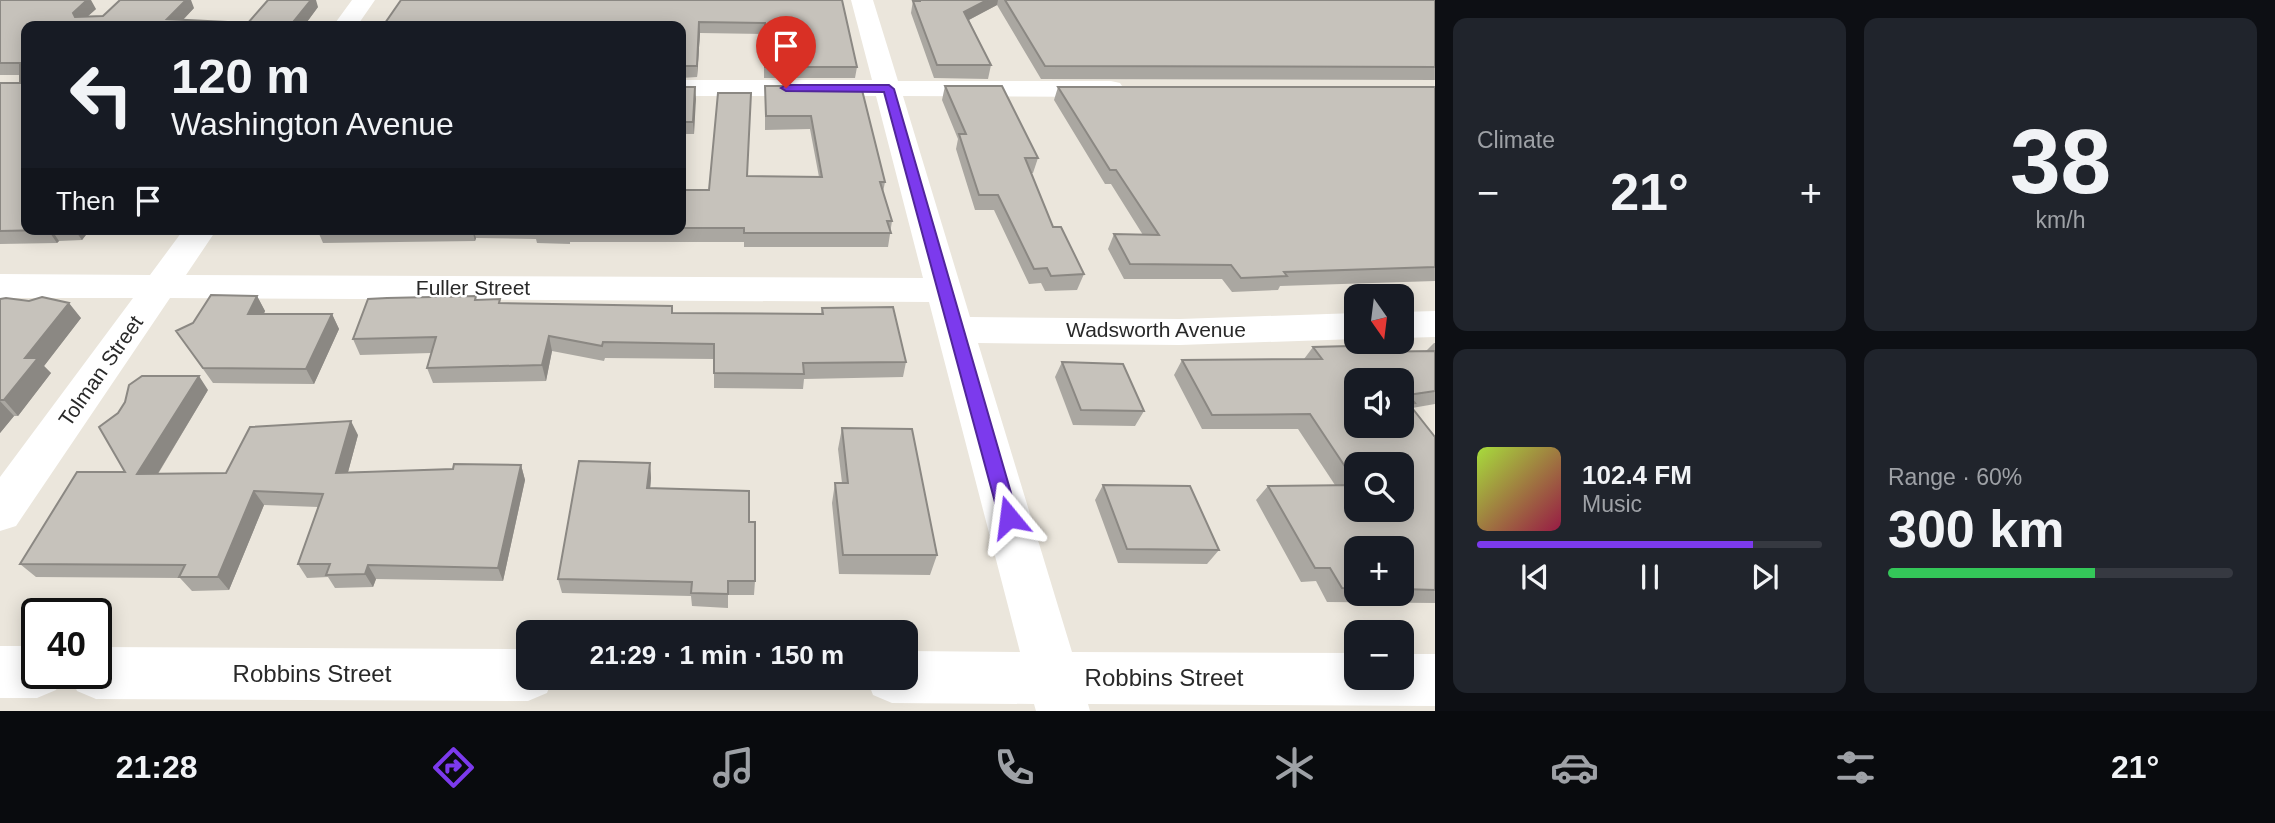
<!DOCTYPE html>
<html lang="en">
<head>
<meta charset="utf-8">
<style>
	body { margin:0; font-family:Helvetica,sans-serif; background:#20242c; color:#f1f3f6; height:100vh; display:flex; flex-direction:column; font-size:26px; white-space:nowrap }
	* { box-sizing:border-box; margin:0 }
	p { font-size:23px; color:#9ea1a6 }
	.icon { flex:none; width:38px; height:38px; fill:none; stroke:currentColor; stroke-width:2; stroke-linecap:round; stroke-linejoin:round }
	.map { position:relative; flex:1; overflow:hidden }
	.sheet { display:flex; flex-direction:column; gap:18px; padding:18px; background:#0d0f14; width:840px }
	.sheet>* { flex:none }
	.banner { position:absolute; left:21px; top:21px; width:665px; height:214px; border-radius:14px; box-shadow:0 4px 18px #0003; background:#171b24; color:#f1f3f6; overflow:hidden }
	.needle { width:46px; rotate:166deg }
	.controls { position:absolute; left:1344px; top:284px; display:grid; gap:14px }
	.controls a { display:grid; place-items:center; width:70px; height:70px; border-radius:14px; background:#171b24; box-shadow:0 4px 18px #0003; font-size:35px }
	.speed { position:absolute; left:21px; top:598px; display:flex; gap:14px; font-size:35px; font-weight:700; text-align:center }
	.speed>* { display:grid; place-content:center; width:91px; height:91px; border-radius:50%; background:#171b24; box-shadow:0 4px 18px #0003; line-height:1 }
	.speed .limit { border:4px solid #111; border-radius:10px; background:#fff; color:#111 }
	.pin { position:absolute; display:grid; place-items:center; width:60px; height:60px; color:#fff; margin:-72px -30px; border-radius:50% 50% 50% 0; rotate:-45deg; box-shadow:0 0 7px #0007 }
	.pin .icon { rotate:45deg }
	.me { position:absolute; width:77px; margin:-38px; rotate:344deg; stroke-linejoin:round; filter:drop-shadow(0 0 5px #0008) }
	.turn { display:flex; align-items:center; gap:24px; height:147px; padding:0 35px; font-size:32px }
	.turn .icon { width:91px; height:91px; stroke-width:2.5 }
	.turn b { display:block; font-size:49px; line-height:60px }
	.then { display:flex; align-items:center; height:66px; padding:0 35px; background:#0003; gap:14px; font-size:26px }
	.big { font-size:52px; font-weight:800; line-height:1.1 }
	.sheet .tile { flex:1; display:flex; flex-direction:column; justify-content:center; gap:10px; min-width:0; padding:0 24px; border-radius:14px; background:#20242c }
	.sheet .dial { align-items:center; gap:0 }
	.dial b { font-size:91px; line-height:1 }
	.song { display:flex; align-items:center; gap:21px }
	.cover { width:84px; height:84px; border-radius:10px; background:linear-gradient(135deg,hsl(80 70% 55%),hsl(340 70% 35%)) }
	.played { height:7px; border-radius:4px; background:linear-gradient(90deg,#7c3aed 80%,#363941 80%) }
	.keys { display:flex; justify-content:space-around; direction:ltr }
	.heat { display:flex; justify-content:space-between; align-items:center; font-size:38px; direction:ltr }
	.charge { height:10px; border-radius:5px; background:linear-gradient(90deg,#34c759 60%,#363941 0) }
	.sheet .tiles { flex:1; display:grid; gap:18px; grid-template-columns:repeat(2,1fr) }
	.trip { position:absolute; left:516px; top:620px; width:402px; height:70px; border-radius:14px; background:#171b24; box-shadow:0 4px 18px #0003; font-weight:800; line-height:70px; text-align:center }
	.tab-bar { display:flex; height:112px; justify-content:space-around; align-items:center; background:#090b0e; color:#9ea1a6 }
	.tab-bar .icon { width:49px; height:49px }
	.tab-bar .current { color:#7c3aed }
	.tab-bar b { font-size:32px; color:#f1f3f6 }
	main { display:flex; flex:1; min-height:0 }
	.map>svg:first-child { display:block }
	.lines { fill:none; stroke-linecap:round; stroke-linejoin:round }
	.minor { fill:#fff; fill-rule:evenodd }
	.wall { fill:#aaa7a1; fill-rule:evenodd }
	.shaded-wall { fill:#8b8883 }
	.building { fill:#c6c2bb; stroke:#8b8883; stroke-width:2; fill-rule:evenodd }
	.route { fill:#7c3aed; stroke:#51269a; stroke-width:2 }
	.labels { text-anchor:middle; stroke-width:5; stroke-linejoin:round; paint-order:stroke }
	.street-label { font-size:21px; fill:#292929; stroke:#fff }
	.near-street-label { font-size:24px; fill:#292929; stroke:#fff }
</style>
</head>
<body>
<main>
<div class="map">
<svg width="1435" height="711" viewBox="0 0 1435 711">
	<rect width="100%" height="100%" fill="#ebe6dc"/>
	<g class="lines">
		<!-- minor -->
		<path class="minor" d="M 352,0 L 375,0 L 357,26 L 333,26 Z
			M 851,0 L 873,0 L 898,81 L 1111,81 L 1120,83 L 1124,89 L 1120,95 L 1111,97 L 903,96 L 970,317 L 1180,319 L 1356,313 L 1356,339 L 1180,345 L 978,343 L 1072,652 L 1356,653 L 1356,677 L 1402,677 L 1402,654 L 1435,654 L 1435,706 L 1088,704 L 1090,711 L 1036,711 L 1034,704 L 892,703 L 873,695 L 866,677 L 906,677 L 906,651 L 1020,652 L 929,302 L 170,298 L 16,526 L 0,531 L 0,477 L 133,298 L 0,298 L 0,274 L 150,275 L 184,229 L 217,229 L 186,275 L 923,278 L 876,96 L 681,96 L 681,80 L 872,80 Z
			M 1435,311 L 1435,337 L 1402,338 L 1402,312 Z
			M 0,646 L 37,646 L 37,674 L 63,674 L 56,690 L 37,698 L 0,698 Z
			M 96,647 L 528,649 L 528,677 L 553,677 L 547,693 L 528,701 L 96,699 L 77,691 L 70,674 L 96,674 Z"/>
	</g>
	<!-- wall -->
	<path class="wall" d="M 0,0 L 96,9 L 87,17 L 194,8 L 183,20 L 248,23 L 318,7 L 304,26 L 26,26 L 26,229 L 157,229 L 156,231 L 89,231 L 82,240 L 59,241 L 57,243 L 0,244 L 0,83 L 20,83 L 20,75 L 0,75 Z
		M 842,0 L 857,67 L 855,78 L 764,78 L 764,34 L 700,33 L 697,77 L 681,78 L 681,26 L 383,26 Z
		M 913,0 L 1435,0 L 1435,80 L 1041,79 L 997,5 L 969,20 L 991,65 L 988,79 L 934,78 L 911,13 Z
		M 765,86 L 861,86 L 885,182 L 883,192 L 892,221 L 888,247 L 744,247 L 744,242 L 570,242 L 570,244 L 537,243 L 536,239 L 476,238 L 475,241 L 323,243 L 317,229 L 681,229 L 681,197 L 709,190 L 747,176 L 819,177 L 810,129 L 765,130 Z
		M 945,86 L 1038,158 L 1033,173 L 1031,173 L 1053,227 L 1084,274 L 1077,290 L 1045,291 L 1041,283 L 1029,284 L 994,210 L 975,210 L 956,149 L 958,139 L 942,100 Z
		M 681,87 L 695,87 L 694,134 L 681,134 Z
		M 1058,87 L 1435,87 L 1435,281 L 1280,286 L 1278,290 L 1232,292 L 1222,279 L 1124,279 L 1108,249 L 1114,234 L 1143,235 L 1111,184 L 1105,184 L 1054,100 Z
		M 257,296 L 265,311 L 264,314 L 332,314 L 339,329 L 314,384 L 213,383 L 176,331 Z
		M 0,299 L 81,318 L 44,366 L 51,373 L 18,416 L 14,416 L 0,433 Z
		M 477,300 L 501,303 L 673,313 L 821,314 L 822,308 L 906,362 L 903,377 L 804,379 L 803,389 L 714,388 L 714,359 L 605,358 L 604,361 L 552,351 L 546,381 L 433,383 L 427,368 L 431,353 L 360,355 L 353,339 Z
		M 1434,343 L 1435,343 L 1435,404 L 1412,408 L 1435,437 L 1435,603 L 1327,602 L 1316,581 L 1301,582 L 1256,500 L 1268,486 L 1335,485 L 1298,429 L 1202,429 L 1174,375 L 1182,360 L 1304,359 L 1313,347 L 1356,352 L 1426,351 ZM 1356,464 L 1402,509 L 1356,509 ZM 1356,548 L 1402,548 L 1402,593 L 1356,593 Z
		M 1062,362 L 1144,411 L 1135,426 L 1073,425 L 1055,377 Z
		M 208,390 L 158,474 L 226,473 L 358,435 L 348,472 L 453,469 L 521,465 L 525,480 L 503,581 L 376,579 L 373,587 L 335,588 L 328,577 L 307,578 L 298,564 L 318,507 L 264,505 L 229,590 L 192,591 L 180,578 L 36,577 L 20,564 L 125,472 Z
		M 842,428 L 937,555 L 930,575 L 839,574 L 832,503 L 835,483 L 842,483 L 838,449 Z
		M 650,463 L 651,478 L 650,488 L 749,522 L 755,581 L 754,595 L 728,595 L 728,608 L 692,606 L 691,596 L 562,593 L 558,579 Z
		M 1103,485 L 1219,550 L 1207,564 L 1118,563 L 1095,500 Z"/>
	<!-- shaded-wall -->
	<path class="shaded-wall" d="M 87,0 L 91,0 L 96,9 L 79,24 L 73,13 Z
		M 186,0 L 191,0 L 194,8 L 177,26 L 167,19 Z
		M 311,0 L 316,0 L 318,7 L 304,26 L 290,26 Z
		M 987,0 L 998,0 L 997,5 L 961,24 L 964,12 Z
		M 699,22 L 700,33 L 697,77 L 697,66 Z
		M 695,87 L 696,99 L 694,134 L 693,122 Z
		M 49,229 L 51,229 L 59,241 L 57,243 L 48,230 Z
		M 74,229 L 88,229 L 89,231 L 82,240 Z
		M 472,229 L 473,229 L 476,238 L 475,241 Z
		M 257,296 L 265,311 L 256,329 L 248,314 Z
		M 69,303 L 81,318 L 44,366 L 51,373 L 18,416 L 4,400 L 25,358 Z
		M 332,314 L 339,329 L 314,384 L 306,369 Z
		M 549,336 L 552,351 L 546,381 L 542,365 Z
		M 199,376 L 208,390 L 149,488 L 137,474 Z
		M 0,401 L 14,416 L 0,433 Z
		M 351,421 L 358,435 L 344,487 L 336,473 Z
		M 650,463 L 651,478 L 649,502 L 647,488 Z
		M 521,465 L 525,480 L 503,581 L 498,568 Z
		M 254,491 L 264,505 L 229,590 L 218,577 Z
		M 368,565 L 376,579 L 373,587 L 365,574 Z"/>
	<!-- building -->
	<path class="building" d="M 0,0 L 87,0 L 73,13 L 75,17 L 103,16 L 120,0 L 186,0 L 167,19 L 248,23 L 268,0 L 311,0 L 290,26 L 26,26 L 26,229 L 49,229 L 48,230 L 0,231 L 0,83 L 20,83 L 20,63 L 0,63 Z
		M 401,0 L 842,0 L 857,67 L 765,67 L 765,23 L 699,22 L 697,66 L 681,66 L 681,26 L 383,26 Z
		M 920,0 L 987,0 L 964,12 L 991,65 L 937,65 L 913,1 L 920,1 Z
		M 1005,0 L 1435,0 L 1435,67 L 1045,66 Z
		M 765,86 L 861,86 L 885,182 L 880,182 L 892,221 L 887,221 L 891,233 L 744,233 L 744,228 L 681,228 L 681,197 L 683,197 L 683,190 L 709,190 L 718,93 L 751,93 L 747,176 L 822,177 L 811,116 L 766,116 Z
		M 945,86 L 1002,86 L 1038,158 L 1025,158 L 1053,227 L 1061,227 L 1084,274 L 1051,276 L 1047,268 L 1034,269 L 998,195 L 979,195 L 959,134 L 966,134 Z
		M 681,87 L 695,87 L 693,122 L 681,122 Z
		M 1058,87 L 1435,87 L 1435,267 L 1284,272 L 1287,276 L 1241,278 L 1231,265 L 1130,264 L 1114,234 L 1159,235 L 1116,170 L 1110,170 Z
		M 211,295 L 257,296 L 248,314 L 332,314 L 306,369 L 203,368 L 176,331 L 193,323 Z
		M 476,296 L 475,300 L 500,299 L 499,303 L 672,306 L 672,313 L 823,314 L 822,308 L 893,307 L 906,362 L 803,363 L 804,374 L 714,373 L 714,344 L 603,342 L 602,346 L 549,336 L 542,365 L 427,368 L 436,337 L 353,339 L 368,299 L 387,298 Z
		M 42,297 L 69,303 L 25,358 L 38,358 L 4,400 L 0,400 L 0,299 L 6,298 L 29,301 Z
		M 1350,346 L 1356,352 L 1435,351 L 1435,391 L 1408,395 L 1415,403 L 1409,404 L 1435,437 L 1435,590 L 1402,589 L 1402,548 L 1356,548 L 1356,589 L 1342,588 L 1330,568 L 1315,568 L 1268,486 L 1356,485 L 1356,509 L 1402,509 L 1402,464 L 1356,464 L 1356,483 L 1310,414 L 1212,415 L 1182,360 L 1322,359 L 1313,347 ZM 1356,380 L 1402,380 L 1402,425 L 1356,425 Z
		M 1062,362 L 1123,364 L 1144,411 L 1081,410 Z
		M 142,376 L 199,376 L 137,474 L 226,473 L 250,427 L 351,421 L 336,473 L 453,469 L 454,464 L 521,465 L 498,568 L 368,565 L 365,574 L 326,575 L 330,564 L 298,564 L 323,494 L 254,491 L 218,577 L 179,577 L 185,565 L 20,564 L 77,472 L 125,472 L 99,427 L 118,413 L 125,402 L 129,385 Z
		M 842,428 L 912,429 L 937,555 L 843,555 L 835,483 L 848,483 Z
		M 579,461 L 650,463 L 647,488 L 749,491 L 749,522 L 755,522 L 755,581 L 728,581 L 728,594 L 691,593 L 692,582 L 558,579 Z
		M 1103,485 L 1190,486 L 1219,550 L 1127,549 Z"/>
	<!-- route -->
	<path class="route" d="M 889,85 L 894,89 L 1018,517 L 1015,523 L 1009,526 L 1002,523 L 999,517 L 884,92 L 786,91 L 781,88 L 786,85 Z"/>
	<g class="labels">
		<!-- street labels -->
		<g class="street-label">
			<text x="473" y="295">Fuller Street</text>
			<text x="1156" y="337">Wadsworth Avenue</text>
			<text transform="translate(101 371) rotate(-55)" y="7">Tolman Street</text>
		</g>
		<!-- near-street labels -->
		<g class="near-street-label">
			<text x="312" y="682">Robbins Street</text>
			<text x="1164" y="686">Robbins Street</text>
		</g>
	</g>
</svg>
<div class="controls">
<a><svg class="needle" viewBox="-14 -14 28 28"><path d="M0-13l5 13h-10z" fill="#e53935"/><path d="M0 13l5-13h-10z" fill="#9ea1a6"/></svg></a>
<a><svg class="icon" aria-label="sound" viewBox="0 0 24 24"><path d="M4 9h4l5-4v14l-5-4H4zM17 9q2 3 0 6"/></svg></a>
<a><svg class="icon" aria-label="search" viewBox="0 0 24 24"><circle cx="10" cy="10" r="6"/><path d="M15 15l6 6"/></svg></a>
<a>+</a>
<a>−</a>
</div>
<div class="speed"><div class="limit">40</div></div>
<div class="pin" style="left:786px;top:88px;background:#d93025"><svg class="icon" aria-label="arrive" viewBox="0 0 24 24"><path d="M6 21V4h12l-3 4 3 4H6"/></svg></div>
<svg class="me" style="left:1009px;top:517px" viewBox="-20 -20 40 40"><path d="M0-17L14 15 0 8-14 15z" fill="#7c3aed" stroke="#fff" stroke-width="4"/></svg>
<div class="trip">21:29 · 1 min · 150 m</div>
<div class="banner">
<div class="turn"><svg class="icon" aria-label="left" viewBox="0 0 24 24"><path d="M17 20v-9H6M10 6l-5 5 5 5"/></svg><div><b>120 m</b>Washington Avenue</div></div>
<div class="then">Then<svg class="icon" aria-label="arrive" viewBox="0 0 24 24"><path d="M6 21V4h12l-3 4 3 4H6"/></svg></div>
</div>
</div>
<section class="sheet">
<div class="tiles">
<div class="tile"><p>Climate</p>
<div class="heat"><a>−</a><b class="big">21°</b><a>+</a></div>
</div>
<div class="tile dial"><b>38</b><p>km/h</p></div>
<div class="tile">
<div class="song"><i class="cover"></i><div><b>102.4 FM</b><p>Music</p></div></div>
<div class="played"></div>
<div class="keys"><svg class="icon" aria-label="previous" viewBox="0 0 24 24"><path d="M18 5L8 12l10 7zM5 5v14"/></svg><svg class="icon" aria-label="pause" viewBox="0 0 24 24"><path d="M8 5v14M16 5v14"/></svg><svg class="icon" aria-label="next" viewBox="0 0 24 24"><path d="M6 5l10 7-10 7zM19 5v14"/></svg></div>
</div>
<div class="tile"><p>Range · 60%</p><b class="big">300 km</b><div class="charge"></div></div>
</div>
</section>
</main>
<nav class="tab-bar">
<b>21:28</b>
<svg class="icon current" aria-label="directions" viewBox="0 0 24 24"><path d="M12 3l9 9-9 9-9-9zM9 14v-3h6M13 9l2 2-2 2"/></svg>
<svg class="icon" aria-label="music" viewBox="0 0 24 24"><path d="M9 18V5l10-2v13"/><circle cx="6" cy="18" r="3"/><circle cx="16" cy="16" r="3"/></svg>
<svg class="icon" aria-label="phone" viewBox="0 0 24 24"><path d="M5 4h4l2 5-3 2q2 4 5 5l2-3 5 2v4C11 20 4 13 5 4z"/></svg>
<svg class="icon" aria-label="climate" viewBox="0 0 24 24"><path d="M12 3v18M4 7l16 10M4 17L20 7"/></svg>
<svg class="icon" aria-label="car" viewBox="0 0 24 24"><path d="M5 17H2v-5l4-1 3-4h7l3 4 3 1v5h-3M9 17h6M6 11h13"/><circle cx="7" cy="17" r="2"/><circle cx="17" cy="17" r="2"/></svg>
<svg class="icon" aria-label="filters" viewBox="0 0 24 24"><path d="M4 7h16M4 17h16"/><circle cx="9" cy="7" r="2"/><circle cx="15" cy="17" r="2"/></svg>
<b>21°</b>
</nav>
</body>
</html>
